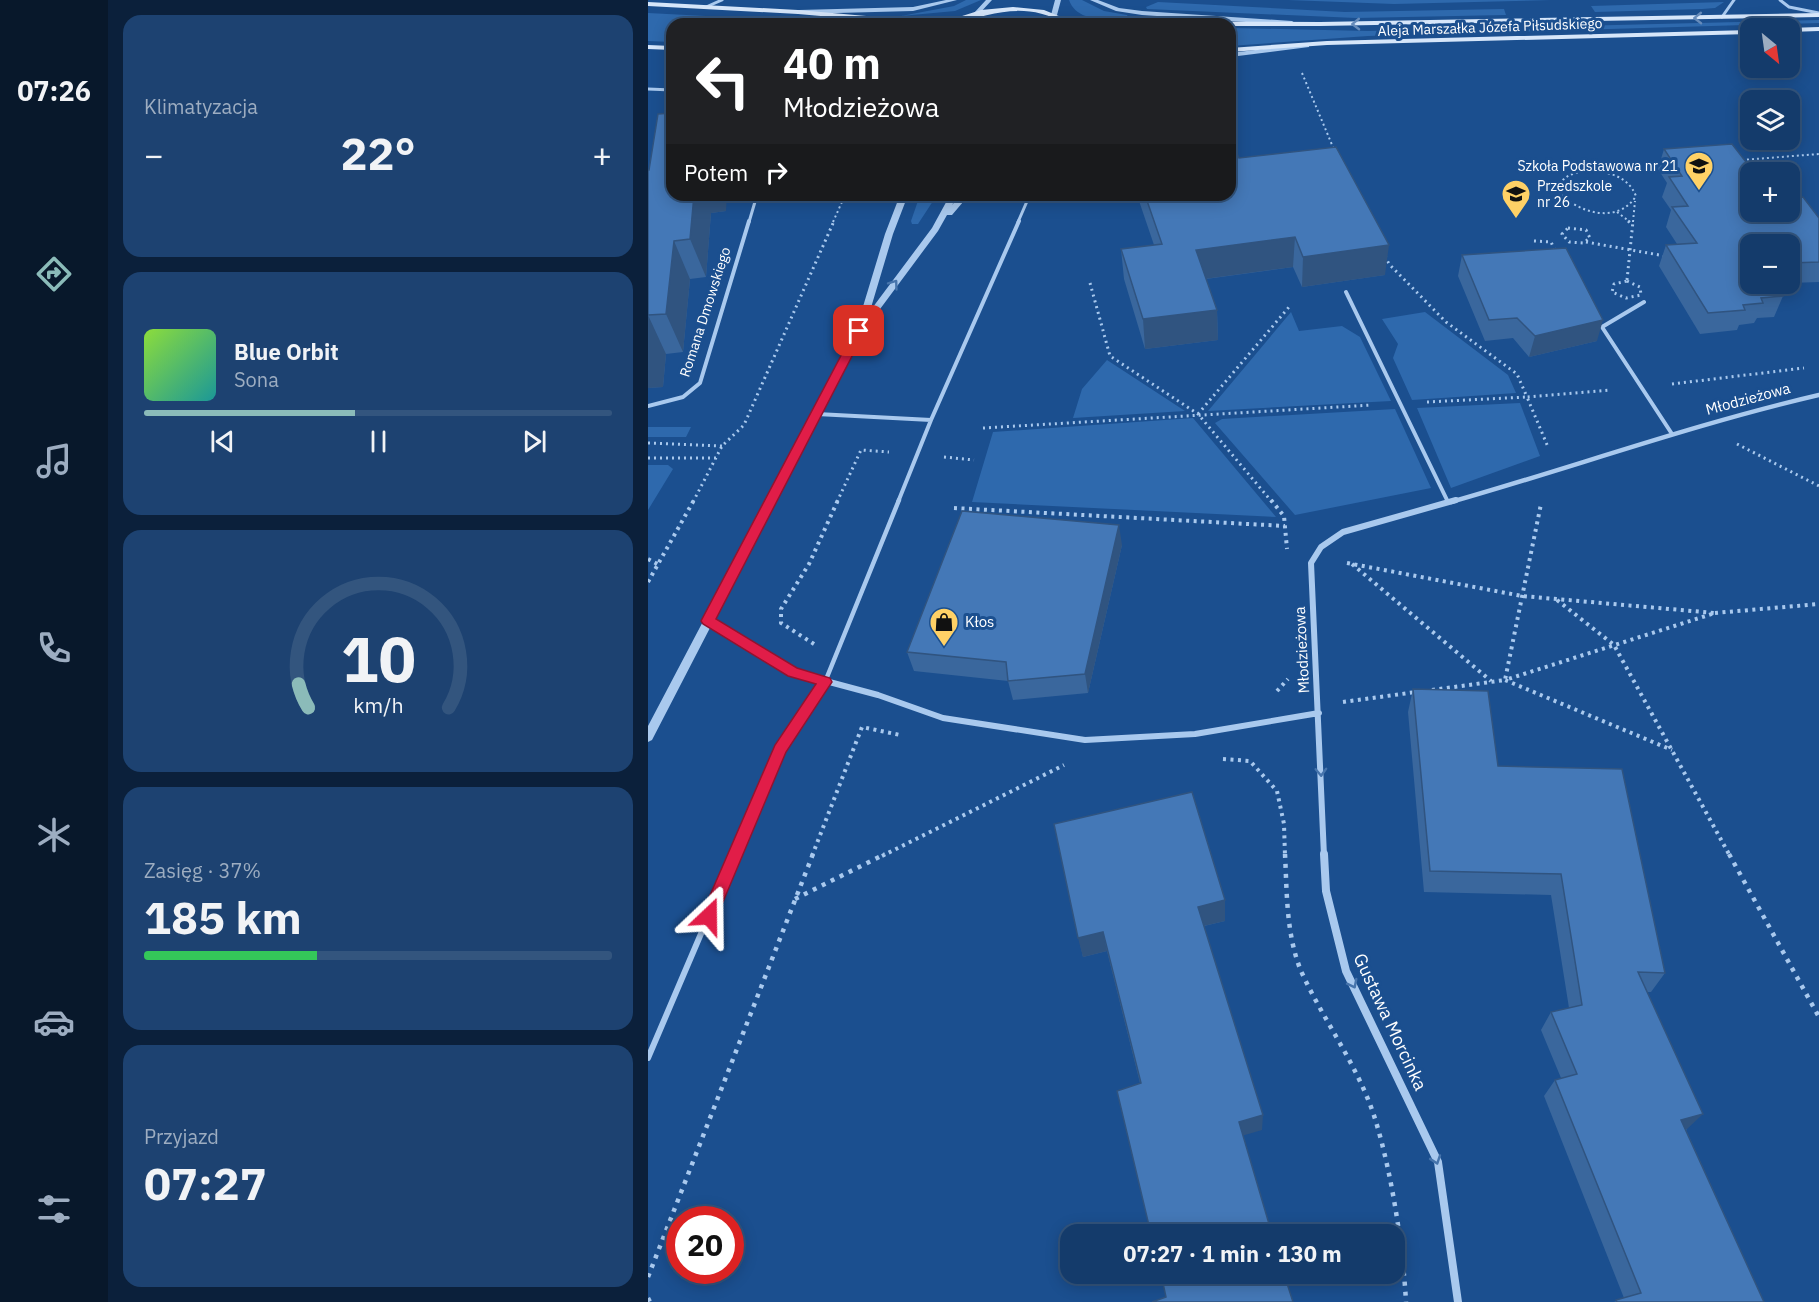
<!DOCTYPE html>
<html lang="pl">
<head>
<meta charset="utf-8">
<style>
	body { margin:0; font-family:"IBM Plex Sans",sans-serif; background:#1d4271; color:#f1f3f6; height:100vh; display:flex; flex-direction:column; font-size:22px; white-space:nowrap }
	* { box-sizing:border-box; margin:0 }
	p { font-size:20px; color:#9dadc1 }
	.icon { flex:none; width:33px; height:33px; fill:none; stroke:currentColor; stroke-width:2; stroke-linecap:round; stroke-linejoin:round }
	.map { position:relative; flex:1; overflow:hidden }
	.side { display:flex; flex-direction:column; gap:15px; padding:15px; background:#0b203b; width:540px }
	.side>* { flex:none }
	.guide { position:absolute; left:18px; top:18px; width:570px; height:183px; border-radius:18px; box-shadow:0 3px 15px #0003,0 0 0 2px #33557e; background:#202124; color:#fff; overflow:hidden }
	.needle { width:39px; rotate:151deg }
	.fabs { position:absolute; left:1092px; top:18px; display:grid; gap:12px }
	.fabs a { display:grid; place-items:center; width:60px; height:60px; border-radius:12px; background:#143b6b; box-shadow:0 3px 15px #0003,0 0 0 2px #33557e; font-size:30px }
	.speed { position:absolute; left:18px; top:1206px; display:flex; gap:12px; font-size:30px; font-weight:700; text-align:center }
	.speed>* { display:grid; place-content:center; width:78px; height:78px; border-radius:50%; background:#143b6b; box-shadow:0 3px 15px #0003,0 0 0 2px #33557e; line-height:1 }
	.speed .limit { border:9px solid #d22; background:#fff; color:#111 }
	.pin { position:absolute; display:grid; place-items:center; width:51px; height:51px; color:#fff; margin:-26px; border-radius:12px; box-shadow:0 3px 9px #0006 }
	.me { position:absolute; width:66px; margin:-33px; rotate:23deg; stroke-linejoin:round; filter:drop-shadow(0 0 4px #0008) }
	.turn { display:flex; align-items:center; gap:21px; height:126px; padding:0 18px; font-size:27px }
	.turn .icon { width:78px; height:78px; stroke-width:2.5 }
	.turn b { display:block; font-size:42px; line-height:51px }
	.then { display:flex; align-items:center; height:57px; padding:0 18px; background:#0003; gap:12px; font-size:22px }
	.big { font-size:45px; font-weight:700; line-height:1.1 }
	.side .tile { flex:1; display:flex; flex-direction:column; justify-content:center; gap:9px; min-width:0; padding:0 21px; border-radius:18px; background:#1d4271 }
	.side .dial { align-items:center; gap:0 }
	.dial svg { height:156px; overflow:visible; fill:none; stroke:#33557e; stroke-width:7; stroke-linecap:round; text-anchor:middle }
	.dial text { fill:#f1f3f6; stroke:none }
	.song { display:flex; align-items:center; gap:18px }
	.cover { width:72px; height:72px; border-radius:9px; background:linear-gradient(135deg,hsl(90 70% 55%),hsl(180 70% 35%)) }
	.played { height:6px; border-radius:3px; background:linear-gradient(90deg,#8bbbb9 45%,#33557e 45%) }
	.keys { display:flex; justify-content:space-around; direction:ltr }
	.heat { display:flex; justify-content:space-between; align-items:center; font-size:33px; direction:ltr }
	.charge { height:9px; border-radius:4px; background:linear-gradient(90deg,#34c759 37%,#33557e 0) }
	.trip { position:absolute; left:412px; top:1224px; width:345px; height:60px; border-radius:18px; background:#143b6b; box-shadow:0 3px 15px #0003,0 0 0 2px #33557e; font-weight:700; line-height:60px; text-align:center }
	main { display:flex; flex:1; min-height:0 }
	.dock { display:flex; flex-direction:column; width:108px; justify-content:space-around; align-items:center; background:#08182b; color:#9dadc1 }
	.dock .icon { width:42px; height:42px }
	.dock .current { color:#8bbbb9 }
	.dock b { font-size:27px; color:#f1f3f6 }
	.map>svg:first-child { display:block }
	.green { fill:#2e69ad }
	.lines { fill:none; stroke-linecap:round; stroke-linejoin:round }
	.path-far3 { stroke:#a9c9ee; stroke-width:2; stroke-dasharray:2 3; stroke-linecap:butt }
	.path-far2 { stroke:#a9c9ee; stroke-width:3; stroke-dasharray:2 4; stroke-linecap:butt }
	.path-far1 { stroke:#a9c9ee; stroke-width:4; stroke-dasharray:3 4.5; stroke-linecap:butt }
	.path { stroke:#a9c9ee; stroke-width:4.5; stroke-dasharray:4 6; stroke-linecap:butt }
	.service-far3 { stroke:#a9c9ee; stroke-width:3 }
	.service-far2 { stroke:#a9c9ee; stroke-width:4 }
	.service-far1 { stroke:#a9c9ee; stroke-width:4.5 }
	.service { stroke:#a9c9ee; stroke-width:6 }
	.minor-far2 { stroke:#a9c9ee; stroke-width:4.5 }
	.minor-far1 { stroke:#a9c9ee; stroke-width:6 }
	.minor { stroke:#a9c9ee; stroke-width:8 }
	.tertiary { fill:#a9c9ee; fill-rule:evenodd }
	.secondary { fill:#d6e6fa; fill-rule:evenodd }
	.wall { fill:#3a679d }
	.shaded-wall { fill:#305480 }
	.building { fill:#4478b7; stroke:#305480; stroke-width:1.5 }
	.oneway { stroke:#668bba }
	.oneway2 { stroke:#4674ac }
	.route { fill:#e11d48; stroke:#92132f; stroke-width:1.5 }
	.labels { text-anchor:middle; stroke-width:6; stroke-linejoin:round; paint-order:stroke }
	.far-street-label { font-size:14px; fill:#fff; stroke:#1b4f8f }
	.far-poi-label { font-size:14px; fill:#fff; stroke:#1b4f8f; text-anchor:end }
	.street-label { font-size:15px; fill:#fff; stroke:#1b4f8f }
	.poi-label { font-size:15px; fill:#fff; stroke:#1b4f8f; text-anchor:start }
	.near-street-label { font-size:18px; fill:#fff; stroke:#1b4f8f }
</style>
</head>
<body>
<main>
<nav class="dock">
<b>07:26</b>
<svg class="icon current" aria-label="directions" viewBox="0 0 24 24"><path d="M12 3l9 9-9 9-9-9zM9 14v-3h6M13 9l2 2-2 2"/></svg>
<svg class="icon" aria-label="music" viewBox="0 0 24 24"><path d="M9 18V5l10-2v13"/><circle cx="6" cy="18" r="3"/><circle cx="16" cy="16" r="3"/></svg>
<svg class="icon" aria-label="phone" viewBox="0 0 24 24"><path d="M5 4h4l2 5-3 2q2 4 5 5l2-3 5 2v4C11 20 4 13 5 4z"/></svg>
<svg class="icon" aria-label="climate" viewBox="0 0 24 24"><path d="M12 3v18M4 7l16 10M4 17L20 7"/></svg>
<svg class="icon" aria-label="car" viewBox="0 0 24 24"><path d="M5 17H2v-5l4-1 3-4h7l3 4 3 1v5h-3M9 17h6M6 11h13"/><circle cx="7" cy="17" r="2"/><circle cx="17" cy="17" r="2"/></svg>
<svg class="icon" aria-label="filters" viewBox="0 0 24 24"><path d="M4 7h16M4 17h16"/><circle cx="9" cy="7" r="2"/><circle cx="15" cy="17" r="2"/></svg>
</nav>
<section class="side">
<div class="tile"><p>Klimatyzacja</p>
<div class="heat"><a>−</a><b class="big">22°</b><a>+</a></div>
</div>
<div class="tile">
<div class="song"><i class="cover"></i><div><b>Blue Orbit</b><p>Sona</p></div></div>
<div class="played"></div>
<div class="keys"><svg class="icon" aria-label="previous" viewBox="0 0 24 24"><path d="M18 5L8 12l10 7zM5 5v14"/></svg><svg class="icon" aria-label="pause" viewBox="0 0 24 24"><path d="M8 5v14M16 5v14"/></svg><svg class="icon" aria-label="next" viewBox="0 0 24 24"><path d="M6 5l10 7-10 7zM19 5v14"/></svg></div>
</div>
<div class="tile dial"><svg viewBox="0 0 100 80">
<path d="M14 69A42 42 0 1 1 86 69"/>
<path d="M14 69A42 42 0 0 1 9 57" stroke="#8bbbb9"/>
<text x="50" y="56" font-size="32" font-weight="700">10</text>
<text x="50" y="72" font-size="11">km/h</text>
</svg></div>
<div class="tile"><p>Zasięg · 37%</p><b class="big">185 km</b><div class="charge"></div></div>
<div class="tile"><p>Przyjazd</p><b class="big">07:27</b></div>
</section>
<div class="map">
<svg width="1171" height="1302" viewBox="0 0 1171 1302">
	<rect width="100%" height="100%" fill="#1b4f8f"/>
	<!-- green -->
	<path class="green" d="M 318,0 L 333,0 L 307,11 L 253,16 L 306,6 Z
		M 421,0 L 434,0 L 456,11 L 479,15 L 481,19 C 460,19 429,23 421,0 Z
		M 640,0 L 903,0 L 746,4 Z
		M 510,2 L 697,12 L 856,9 L 858,15 L 708,18 L 499,9 L 498,7 Z
		M 1076,2 L 1067,8 L 1054,9 L 947,12 L 943,6 Z
		M 0,13 L 213,24 L 24,24 L 24,42 L 0,41 Z
		M 1171,20 L 1171,23 L 720,36 L 582,46 L 582,28 L 720,31 Z
		M 272,195 L 289,195 L 270,224 L 264,224 L 263,221 Z
		M 643,312 L 651,331 L 694,326 L 712,337 L 743,401 L 560,411 Z
		M 777,312 L 860,375 L 868,393 L 764,400 L 745,358 L 750,344 L 734,319 Z
		M 459,360 L 537,411 L 425,418 L 434,389 Z
		M 872,403 L 892,456 L 803,488 L 769,408 Z
		M 747,409 L 783,488 L 647,515 L 567,423 L 574,419 Z
		M 545,418 L 628,517 L 324,502 L 345,432 Z
		M 0,427 L 43,427 L 38,437 L 0,437 Z
		M 0,465 L 20,465 L 25,469 L 0,510 Z"/>
	<g class="lines">
		<!-- path-far3 -->
		<path class="path-far3" d="M 654,73 L 687,152
			M 1094,160 L 1171,154
			M 935,171 C 957,171 979,174 988,196 C 970,225 929,213 910,191 C 912,177 923,174 935,171 Z
			M 969,212 L 982,222
			M 185,222 L 197,195
			M 985,222 L 987,201"/>
		<!-- path-far2 -->
		<path class="path-far2" d="M 980,221 L 984,224
			M 920,228 L 938,230 L 942,238 L 935,243 L 921,242 L 914,234 Z
			M 886,241 L 903,242 L 908,253
			M 938,242 L 1017,256
			M 737,256 L 741,264 L 798,322 L 869,374 L 879,397 L 962,390
			M 979,280 L 985,221
			M 979,281 L 992,287 L 993,295 L 978,298 L 964,292 L 966,284 Z
			M 442,283 L 462,356 L 550,414 L 624,502
			M 1024,384 L 1156,368
			M 779,402 L 879,397 L 900,447
			M 550,414 L 641,307
			M 335,428 L 724,405
			M 0,443 L 74,446
			M 1089,444 L 1171,486
			M 296,457 L 326,460
			M 0,458 L 70,458
			M 45,502 L 74,446 L 96,425 L 186,221
			M 189,502 L 213,450 L 241,452"/>
		<!-- path-far1 -->
		<path class="path-far1" d="M 623,500 L 636,516 L 639,549
			M 306,508 L 637,526
			M 0,559 L 11,565
			M 699,563 L 874,596 L 1067,613 L 857,680 L 1024,750
			M 704,564 L 843,681
			M 0,582 L 46,500
			M 909,600 L 966,645 L 1082,856
			M 1067,613 L 1171,604
			M 166,644 L 133,623 L 133,609 L 161,564 L 190,500
			M 784,690 L 857,680 L 893,504
			M 629,691 L 640,679
			M 695,702 L 768,692
			M 575,759 L 602,761 L 629,791 L 636,824 L 637,856
			M 164,856 L 214,727 L 252,735
			M 234,856 L 416,765"/>
		<!-- path -->
		<path class="path" d="M 637,854 C 639,893 638,934 653,971 C 676,1022 712,1068 728,1122 C 744,1175 755,1247 758,1302
			M 1081,854 L 1171,1017
			M 147,899 L 237,854
			M 0,1277 L 165,854
			M 0,1298 L 2,1302"/>
		<!-- service-far3 -->
		<path class="service-far3" d="M 1132,0 L 1141,7 L 1171,13
			M 58,7 L 74,0
			M 1074,17 L 1086,0
			M 0,89 L 24,90
			M 101,222 L 109,195
			M 370,222 L 380,199 L 406,195"/>
		<!-- service-far2 -->
		<path class="service-far2" d="M 698,292 L 800,502
			M 996,302 L 954,327 L 1024,434
			M 0,406 L 35,397 L 52,383 L 101,221
			M 169,414 L 283,420
			M 250,502 L 283,420 L 371,221"/>
		<!-- service-far1 -->
		<path class="service-far1" d="M 86,856 L 132,749 L 177,682 L 251,500"/>
		<!-- service -->
		<path class="service" d="M 0,1058 L 87,854"/>
		<!-- minor-far2 -->
		<path class="minor-far2" d="M 803,502 C 926,467 1046,424 1171,395"/>
		<!-- minor-far1 -->
		<path class="minor-far1" d="M 60,621 L 144,672 L 230,695 L 295,718 L 437,740 L 547,734 L 671,713
			M 676,856 L 663,563 L 673,547 L 695,532 L 808,500"/>
		<!-- minor -->
		<path class="minor" d="M 676,854 L 678,891 L 698,971 L 790,1162 L 810,1302"/>
		<!-- tertiary -->
		<path class="tertiary" d="M 298,0 L 309,0 L 265,11 L 151,14 L 148,12 L 151,10 L 265,7 Z
			M 338,0 L 344,0 L 330,15 L 326,15 L 326,13 Z
			M 407,0 L 413,0 L 409,15 L 406,17 L 403,15 Z
			M 442,0 L 450,0 L 471,8 L 494,11 L 644,21 L 647,23 L 644,25 L 494,15 L 468,11 Z
			M 659,44 L 661,45 L 661,47 L 582,57 L 582,53 Z
			M 252,195 L 260,195 L 245,234 L 222,311 L 284,228 L 302,195 L 310,195 L 304,205 L 313,195 L 321,195 L 304,215 L 299,215 L 290,231 L 215,332 L 4,740 L 0,742 L 0,726 L 211,325 L 210,323 L 237,234 Z"/>
		<!-- secondary -->
		<path class="secondary" d="M 0,2 L 150,10 L 241,18 L 311,17 L 333,10 L 365,7 L 396,10 L 423,21 L 672,22 L 1171,13 L 1171,17 L 672,26 L 582,26 L 582,24 L 418,24 C 377,1 346,13 305,24 L 302,21 L 241,22 L 150,14 L 0,6 Z
			M 1171,27 L 1171,31 L 1142,32 L 1142,28 L 1140,28 Z
			M 1102,30 L 1102,34 L 679,45 L 582,52 L 582,48 L 679,41 Z
			M 0,45 L 24,46 L 24,50 L 0,49 Z"/>
	</g>
	<!-- wall -->
	<path class="wall" d="M 1016,149 L 1102,172 L 1171,218 L 1171,282 L 1142,283 L 1142,244 L 1102,244 L 1102,284 L 1139,284 L 1127,284 L 1135,296 L 1126,317 L 1109,318 L 1106,323 L 1091,325 L 1089,330 L 1052,334 L 1011,266 L 1018,245 L 1029,244 L 1018,227 L 1023,210 L 1014,197 L 1019,183 L 1010,169 Z
		M 591,158 L 737,275 L 654,287 L 645,267 L 558,279 L 569,310 L 570,340 L 497,349 L 476,279 L 473,249 L 506,245 L 489,195 L 582,195 Z
		M 0,170 L 1,170 L 78,211 L 63,213 L 58,277 L 42,279 L 35,352 L 18,354 L 15,387 L 0,388 Z
		M 814,255 L 949,341 L 881,357 L 865,338 L 837,341 L 810,276 Z
		M 474,545 L 440,693 L 365,700 L 360,681 L 266,671 L 259,652 Z
		M 765,689 L 850,766 L 1017,973 L 1003,992 L 999,992 L 1039,1129 L 1038,1130 L 1116,1302 L 966,1302 L 976,1298 L 896,1096 L 907,1080 L 913,1078 L 893,1030 L 903,1012 L 921,1008 L 903,895 L 776,892 L 760,712 Z
		M 406,824 L 577,921 L 556,926 L 614,1130 L 492,1083 L 459,951 L 435,957 Z"/>
	<!-- shaded-wall -->
	<path class="shaded-wall" d="M 46,195 L 79,195 L 78,211 L 63,213 L 58,277 L 42,239 Z
		M 647,237 L 645,267 L 549,280 L 548,250 Z
		M 26,241 L 42,279 L 35,352 L 18,314 Z
		M 741,245 L 737,275 L 654,287 L 655,257 Z
		M 569,310 L 570,340 L 497,349 L 495,319 Z
		M 0,315 L 18,354 L 15,387 L 0,388 Z
		M 955,320 L 949,341 L 881,357 L 887,336 Z
		M 471,525 L 474,545 L 440,693 L 437,674 Z
		M 577,900 L 577,921 L 551,927 L 550,907 Z
		M 455,932 L 459,951 L 435,957 L 430,938 Z
		M 1055,1114 L 1039,1129 L 1017,1135 L 1033,1120 Z
		M 615,1115 L 614,1130 L 590,1137 L 591,1122 Z"/>
	<!-- building -->
	<path class="building" d="M 24,113 L 24,195 L 46,195 L 42,239 L 26,241 L 18,314 L 0,315 L 0,170 L 1,170 L 10,114 Z
		M 582,138 L 591,158 L 688,147 L 741,245 L 655,257 L 647,237 L 548,250 L 569,310 L 495,319 L 473,249 L 514,244 L 497,195 L 582,195 Z
		M 1084,144 L 1105,171 L 1119,170 L 1121,172 L 1102,172 L 1102,212 L 1142,212 L 1142,198 L 1155,197 L 1171,218 L 1171,262 L 1142,263 L 1142,244 L 1102,244 L 1102,284 L 1126,284 L 1135,296 L 1113,298 L 1115,303 L 1095,305 L 1097,310 L 1060,313 L 1018,245 L 1049,243 L 1024,207 L 1040,206 L 1021,177 L 1034,176 L 1016,149 Z
		M 918,248 L 955,320 L 887,336 L 869,318 L 841,320 L 814,255 Z
		M 314,511 L 471,525 L 437,674 L 360,681 L 358,662 L 259,652 Z
		M 765,689 L 840,691 L 850,766 L 974,769 L 1017,973 L 990,972 L 1055,1114 L 1033,1120 L 1116,1302 L 969,1302 L 968,1300 L 993,1293 L 907,1080 L 929,1074 L 903,1012 L 934,1005 L 913,874 L 782,871 Z
		M 544,792 L 577,900 L 550,907 L 615,1115 L 591,1122 L 624,1234 L 503,1234 L 469,1091 L 493,1083 L 455,932 L 430,938 L 406,824 Z
		M 513,1274 L 636,1274 L 645,1302 L 504,1302 L 518,1297 Z"/>
	<!-- one-way arrows -->
	<defs><path id="oneway-chevron" d="M-2-3.5L2.5 0L-2 3.5" fill="none" stroke-width="1.6" stroke-linecap="round" stroke-linejoin="round" transform="scale(1.5)"/></defs>
	<g class="oneway">
		<use href="#oneway-chevron" transform="translate(1050 18) rotate(179)"/>
		<use href="#oneway-chevron" transform="translate(708 24) rotate(179)"/>
	</g>
	<g class="oneway2">
		<use href="#oneway-chevron" transform="translate(246 284) rotate(-54)"/>
		<use href="#oneway-chevron" transform="translate(673 772) rotate(88)"/>
		<use href="#oneway-chevron" transform="translate(705 984) rotate(63)"/>
		<use href="#oneway-chevron" transform="translate(788 1160) rotate(71)"/>
	</g>
	<!-- route -->
	<path class="route" d="M 211,328 L 217,331 L 68,619 L 149,668 L 182,678 L 184,682 L 138,752 L 67,921 L 61,923 L 55,921 L 53,916 L 127,745 L 168,684 L 140,676 L 55,624 L 53,621 L 206,331 Z"/>
	<!-- icons -->
	<defs>
		<g id="school-pin" transform="scale(1.5)"><path d="M0 17L-7.5 6A9.5 9.5 0 1 1 7.5 6Z" fill="#ffd166" stroke="#1b4f8f"/><path d="M0-5L7-2L0 1L-7-2ZM-4 1L0 2.5L4 1V4Q0 6-4 4Z" fill="#111"/></g>
		<g id="shop-pin" transform="scale(1.5)"><path d="M0 17L-7.5 6A9.5 9.5 0 1 1 7.5 6Z" fill="#ffd166" stroke="#1b4f8f"/><path d="M-5-2.5h2.3a2.7 3.5 0 0 1 5.4 0H5L5.5 6h-11ZM-1.5-2.5h3a1.5 2.3 0 0 0-3 0Z" fill="#111"/></g>
	</defs>
	<g fill-rule="evenodd">
		<use href="#school-pin" x="1051" y="166"/>
		<use href="#school-pin" x="868" y="194"/>
		<use href="#shop-pin" x="296" y="622"/>
	</g>
	<g class="labels">
		<!-- far-street labels -->
		<g class="far-street-label">
			<text transform="translate(842 27) rotate(-2)" y="5">Aleja Marszałka Józefa Piłsudskiego</text>
			<text transform="translate(57 312) rotate(-72)" y="5">Romana Dmowskiego</text>
		</g>
		<!-- far-poi labels -->
		<g class="far-poi-label">
			<text x="1030" y="171">Szkoła Podstawowa nr 21</text>
			<text x="889" y="191" text-anchor="start">Przedszkole<tspan x="889" dy="16">nr 26</tspan></text>
		</g>
		<!-- street labels -->
		<g class="street-label">
			<text transform="translate(1100 399) rotate(-15)" y="5">Młodzieżowa</text>
			<text transform="translate(654 650) rotate(-93)" y="5">Młodzieżowa</text>
		</g>
		<!-- poi labels -->
		<g class="poi-label">
			<text x="317" y="627">Kłos</text>
		</g>
		<!-- near-street labels -->
		<g class="near-street-label">
			<text transform="translate(742 1022) rotate(65)" y="6">Gustawa Morcinka</text>
		</g>
	</g>
</svg>
<div class="fabs">
<a><svg class="needle" viewBox="-14 -14 28 28"><path d="M0-13l5 13h-10z" fill="#e53935"/><path d="M0 13l5-13h-10z" fill="#9dadc1"/></svg></a>
<a><svg class="icon" aria-label="layers" viewBox="0 0 24 24"><path d="M12 4l9 5-9 5-9-5zM3 14l9 5 9-5"/></svg></a>
<a>+</a>
<a>−</a>
</div>
<div class="speed"><div class="limit">20</div></div>
<div class="pin" style="left:211px;top:331px;background:#d93025"><svg class="icon" aria-label="arrive" viewBox="0 0 24 24"><path d="M6 21V4h12l-3 4 3 4H6"/></svg></div>
<svg class="me" style="left:61px;top:916px" viewBox="-20 -20 40 40"><path d="M0-17L14 15 0 8-14 15z" fill="#e11d48" stroke="#fff" stroke-width="4"/></svg>
<div class="trip">07:27 · 1 min · 130 m</div>
<div class="guide">
<div class="turn"><svg class="icon" aria-label="left" viewBox="0 0 24 24"><path d="M17 20v-9H6M10 6l-5 5 5 5"/></svg><div><b>40 m</b>Młodzieżowa</div></div>
<div class="then">Potem<svg class="icon" aria-label="right" viewBox="0 0 24 24"><path d="M7 20v-9h11M14 6l5 5-5 5"/></svg></div>
</div>
</div>
</main>
</body>
</html>
